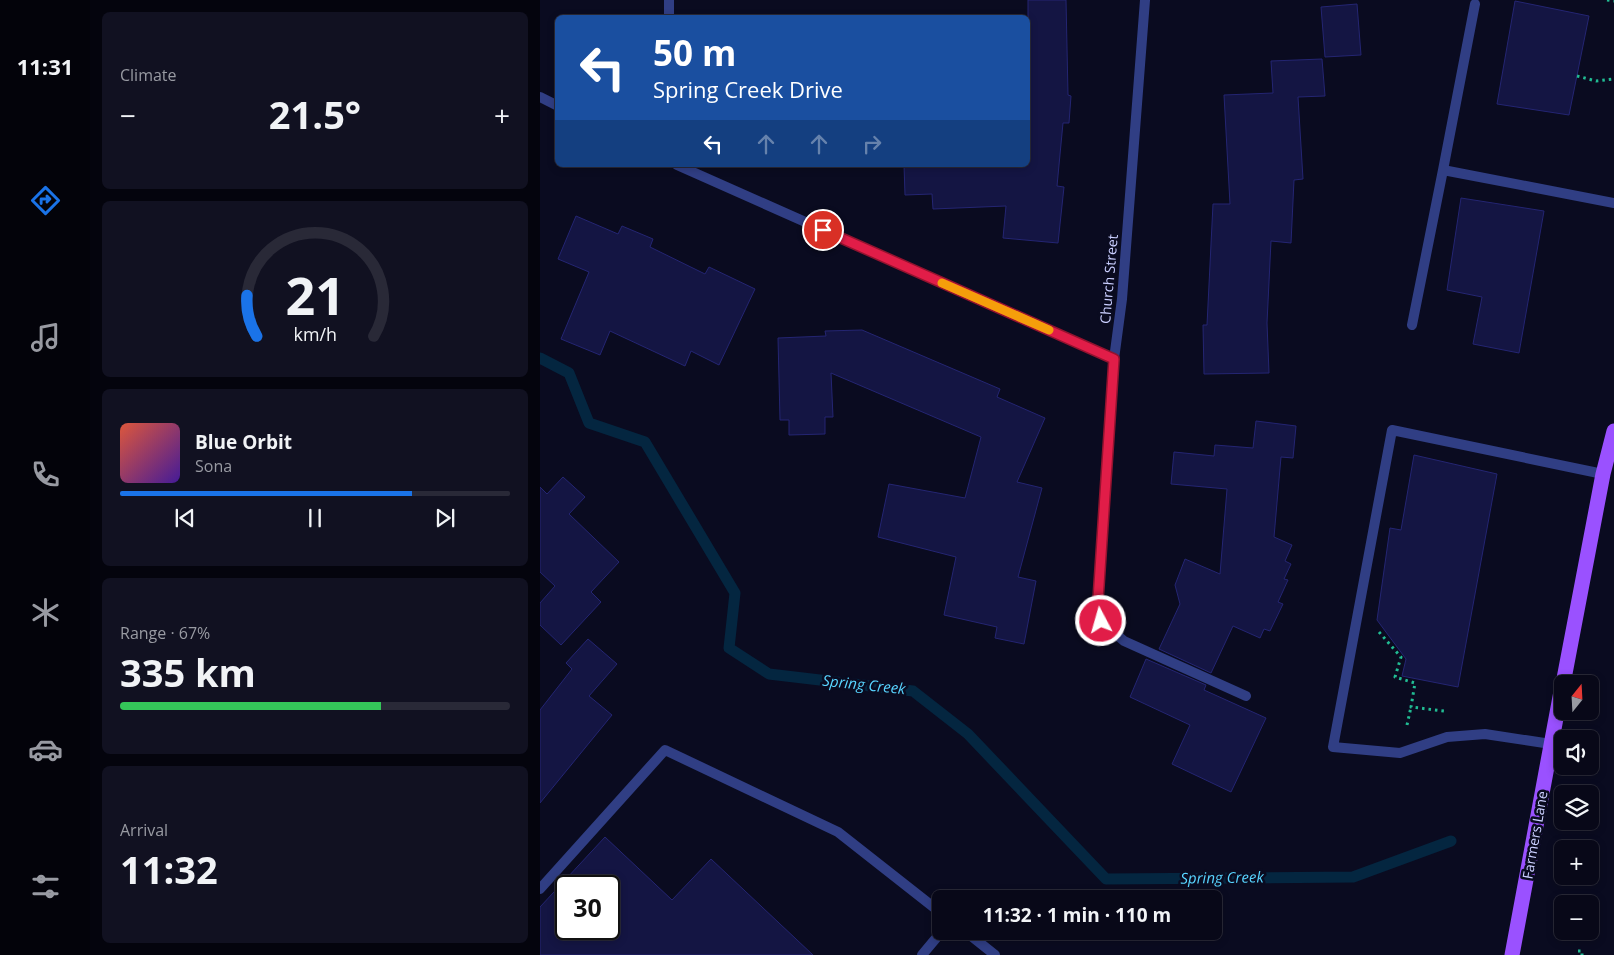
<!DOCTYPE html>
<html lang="en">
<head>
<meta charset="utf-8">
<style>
	body { margin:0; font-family:"Open Sans",sans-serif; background:#111121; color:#f1f3f6; height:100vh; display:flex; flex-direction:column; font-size:19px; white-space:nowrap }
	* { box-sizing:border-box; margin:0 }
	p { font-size:16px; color:#989aa2 }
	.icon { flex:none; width:28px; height:28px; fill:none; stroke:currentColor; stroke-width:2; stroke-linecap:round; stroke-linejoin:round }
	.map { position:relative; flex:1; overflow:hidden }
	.details { display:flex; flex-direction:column; gap:12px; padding:12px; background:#04040d; width:450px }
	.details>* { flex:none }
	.top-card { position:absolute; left:15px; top:15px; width:475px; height:152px; border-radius:8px; box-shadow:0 2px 8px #0003,0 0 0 1px #292937; background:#1a4fa0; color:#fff; overflow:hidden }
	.needle { width:32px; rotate:18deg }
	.controls { position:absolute; left:1014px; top:675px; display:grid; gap:10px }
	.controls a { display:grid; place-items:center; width:45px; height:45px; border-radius:8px; background:#080818; box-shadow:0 2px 8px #0003,0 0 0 1px #292937; font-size:25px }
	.speed { position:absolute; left:15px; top:875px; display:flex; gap:10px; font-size:25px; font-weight:700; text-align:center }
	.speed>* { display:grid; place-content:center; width:65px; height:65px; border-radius:50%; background:#080818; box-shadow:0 2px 8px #0003,0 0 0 1px #292937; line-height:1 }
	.speed .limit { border:2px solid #111; border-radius:8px; background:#fff; color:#111 }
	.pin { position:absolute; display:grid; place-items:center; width:42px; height:42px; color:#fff; margin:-21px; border:2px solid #fff; border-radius:50%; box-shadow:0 1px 5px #0007 }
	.me { position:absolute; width:55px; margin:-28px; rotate:354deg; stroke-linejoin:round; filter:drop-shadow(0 0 4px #0008) }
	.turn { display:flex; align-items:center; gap:18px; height:105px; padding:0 15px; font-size:22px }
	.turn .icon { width:65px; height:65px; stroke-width:2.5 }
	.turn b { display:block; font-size:35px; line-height:42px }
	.lanes { display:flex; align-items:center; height:48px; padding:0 15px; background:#0003; justify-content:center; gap:25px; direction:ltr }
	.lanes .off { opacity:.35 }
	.big { font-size:38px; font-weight:700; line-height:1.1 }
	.details .tile { flex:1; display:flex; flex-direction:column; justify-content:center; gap:8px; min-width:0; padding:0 18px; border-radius:8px; background:#111121 }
	.details .dial { align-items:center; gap:0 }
	.dial svg { height:130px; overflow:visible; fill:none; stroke:#292937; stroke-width:7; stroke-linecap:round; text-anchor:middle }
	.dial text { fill:#f1f3f6; stroke:none }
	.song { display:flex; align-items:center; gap:15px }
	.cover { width:60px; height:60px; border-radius:8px; background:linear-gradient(135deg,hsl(10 70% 55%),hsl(260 70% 35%)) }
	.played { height:5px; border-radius:2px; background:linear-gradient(90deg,#1a73e8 75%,#292937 75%) }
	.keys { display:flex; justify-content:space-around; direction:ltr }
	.heat { display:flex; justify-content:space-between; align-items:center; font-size:28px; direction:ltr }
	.charge { height:8px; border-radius:4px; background:linear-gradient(90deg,#34c759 67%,#292937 0) }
	.trip { position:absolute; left:392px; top:890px; width:290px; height:50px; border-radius:8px; background:#080818; box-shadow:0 2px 8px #0003,0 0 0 1px #292937; font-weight:700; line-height:50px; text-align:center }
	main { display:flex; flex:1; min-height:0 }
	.tab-bar { display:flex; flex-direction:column; width:90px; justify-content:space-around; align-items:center; background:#03030a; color:#989aa2 }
	.tab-bar .icon { width:35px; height:35px }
	.tab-bar .current { color:#1a73e8 }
	.tab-bar b { font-size:22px; color:#f1f3f6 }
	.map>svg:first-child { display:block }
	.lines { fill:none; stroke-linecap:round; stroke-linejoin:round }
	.stream { stroke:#042640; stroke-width:11 }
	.building { fill:#141543; stroke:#242572; fill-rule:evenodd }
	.path { stroke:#21bc93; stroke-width:3; stroke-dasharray:2.5 4; stroke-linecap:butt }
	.lane { stroke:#303e84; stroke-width:10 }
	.street { stroke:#303e84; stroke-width:10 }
	.primary { stroke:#9a51ff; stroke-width:15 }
	.route-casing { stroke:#92132f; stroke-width:12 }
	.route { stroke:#e11d48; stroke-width:9 }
	.slow { stroke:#f59e0b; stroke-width:9 }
	.labels { text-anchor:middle; stroke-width:5; stroke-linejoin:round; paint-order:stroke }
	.street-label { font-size:14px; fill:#cacfff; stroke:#0a0b20 }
	.water-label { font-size:15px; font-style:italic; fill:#58d4ff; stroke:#0a0b20 }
</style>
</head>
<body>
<main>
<nav class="tab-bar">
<b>11:31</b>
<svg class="icon current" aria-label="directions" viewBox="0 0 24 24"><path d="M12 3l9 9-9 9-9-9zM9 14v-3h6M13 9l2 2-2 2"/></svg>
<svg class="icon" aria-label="music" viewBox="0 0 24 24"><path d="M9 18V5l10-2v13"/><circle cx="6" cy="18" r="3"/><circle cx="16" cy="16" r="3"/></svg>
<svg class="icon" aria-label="phone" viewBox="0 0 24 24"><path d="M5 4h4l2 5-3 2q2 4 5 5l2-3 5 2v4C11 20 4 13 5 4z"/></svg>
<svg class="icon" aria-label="climate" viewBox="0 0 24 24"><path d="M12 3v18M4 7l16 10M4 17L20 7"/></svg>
<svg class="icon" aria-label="car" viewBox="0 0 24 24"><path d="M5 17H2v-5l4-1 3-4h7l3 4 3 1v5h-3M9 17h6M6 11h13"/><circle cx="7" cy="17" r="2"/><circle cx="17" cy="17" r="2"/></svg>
<svg class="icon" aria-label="filters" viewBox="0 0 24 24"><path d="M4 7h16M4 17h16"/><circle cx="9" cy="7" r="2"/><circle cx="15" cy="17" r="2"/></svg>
</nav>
<section class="details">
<div class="tile"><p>Climate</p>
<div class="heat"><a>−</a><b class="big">21.5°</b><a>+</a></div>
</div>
<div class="tile dial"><svg viewBox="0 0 100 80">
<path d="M14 69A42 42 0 1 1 86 69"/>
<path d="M14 69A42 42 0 0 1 8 44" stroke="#1a73e8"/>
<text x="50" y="56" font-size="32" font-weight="700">21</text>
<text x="50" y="72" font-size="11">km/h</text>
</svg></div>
<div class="tile">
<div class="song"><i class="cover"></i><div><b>Blue Orbit</b><p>Sona</p></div></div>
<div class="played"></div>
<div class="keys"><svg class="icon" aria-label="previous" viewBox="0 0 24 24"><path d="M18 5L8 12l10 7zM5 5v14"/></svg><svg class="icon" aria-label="pause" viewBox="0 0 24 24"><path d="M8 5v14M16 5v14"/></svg><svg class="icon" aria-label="next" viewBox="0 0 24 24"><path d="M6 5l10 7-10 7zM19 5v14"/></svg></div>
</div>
<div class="tile"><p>Range · 67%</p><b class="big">335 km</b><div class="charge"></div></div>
<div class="tile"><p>Arrival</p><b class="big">11:32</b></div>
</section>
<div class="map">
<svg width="1074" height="955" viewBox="0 0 1074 955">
	<rect width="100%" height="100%" fill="#0a0b20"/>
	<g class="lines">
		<!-- stream -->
		<path class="stream" d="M 0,358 L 29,373 L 49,423 L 105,442 L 195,593 L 189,648 L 229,674 L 373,691 L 428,734 L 566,879 L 813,877 L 911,841"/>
	</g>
	<!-- building -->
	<path class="building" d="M 488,0 L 526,0 L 528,95 L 531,96 L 529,123 L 523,123 L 517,186 L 524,187 L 518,243 L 463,238 L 466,206 L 393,209 L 392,194 L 365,195 L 364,165 L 488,165 Z
		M 975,1 L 1049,16 L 1029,115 L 957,104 Z
		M 817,4 L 821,55 L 785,57 L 781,7 Z
		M 782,59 L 785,96 L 758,97 L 763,179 L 754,180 L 751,243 L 731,241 L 727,323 L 729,373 L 664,374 L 663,325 L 667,325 L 673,204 L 690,204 L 684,95 L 733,93 L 731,61 Z
		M 921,198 L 1004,211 L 979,353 L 933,344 L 942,297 L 907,290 Z
		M 36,216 L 78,234 L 82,226 L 113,239 L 110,247 L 165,274 L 169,267 L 215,289 L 179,365 L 151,351 L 145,366 L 70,331 L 60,355 L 21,339 L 49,272 L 18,259 Z
		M 322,330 L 460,389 L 457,397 L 505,418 L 477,482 L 502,488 L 478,577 L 496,581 L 484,644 L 455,638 L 457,627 L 404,615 L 416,557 L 338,537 L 349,484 L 425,498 L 441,437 L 291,373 L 293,417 L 285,417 L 285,434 L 249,435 L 249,420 L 240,420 L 238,338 L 286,336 L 285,331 Z
		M 716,421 L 756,426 L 753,458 L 741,457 L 734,537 L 752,545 L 745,561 L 751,564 L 744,579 L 748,580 L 738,602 L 743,604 L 730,631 L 724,629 L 720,638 L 693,626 L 671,673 L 619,649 L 640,604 L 635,585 L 645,559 L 680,574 L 687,489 L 631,484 L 634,452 L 674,456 L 675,445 L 713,448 Z
		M 874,455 L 957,474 L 918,687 L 862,676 L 866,659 L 837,620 L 850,528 L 861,530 Z
		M 23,477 L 45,497 L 29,514 L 79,562 L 51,592 L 61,602 L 21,645 L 0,625 L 0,603 L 15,586 L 0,572 L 0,487 L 7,494 Z
		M 48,639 L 77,664 L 49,696 L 72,715 L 0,803 L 0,710 L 32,669 L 26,663 Z
		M 606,659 L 666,685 L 664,690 L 726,718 L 691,792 L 632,764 L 650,725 L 590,697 Z
		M 65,837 L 132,900 L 171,859 L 273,955 L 0,955 L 0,907 ZM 26,886 L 69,886 L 69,929 L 26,929 Z"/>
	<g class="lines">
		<!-- path -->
		<path class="path" d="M 1067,0 L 1074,1
			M 1037,76 L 1056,81 L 1073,79
			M 839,632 L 861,657 L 855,677 L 875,683 L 871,707 L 904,711
			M 867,725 L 871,707
			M 1038,951 L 1042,951 L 1042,955"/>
		<!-- lane -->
		<path class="lane" d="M 935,4 L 903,170 L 1074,203
			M 872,325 L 903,170
			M 561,621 L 584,641 L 706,696
			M 1011,744 L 945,734 L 907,737 L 860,753 L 793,747 L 852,430 L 1063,474
			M 0,889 L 125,750 L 298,832 L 401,913
			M 425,931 L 455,955
			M 382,955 L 402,931"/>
		<!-- street -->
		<path class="street" d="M 129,0 L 129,18
			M 0,97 L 18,106
			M 137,165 L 574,359
			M 561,621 L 558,600 L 574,359 L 582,299 L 605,0"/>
		<!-- primary -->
		<path class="primary" d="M 1023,684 L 1063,474 L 1074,431
			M 972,955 L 1022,686"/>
	</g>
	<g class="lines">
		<!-- route casing -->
		<g class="route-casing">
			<path id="route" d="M 283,230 L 574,359 L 558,600 L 561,621"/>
		</g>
		<!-- route -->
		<use href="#route" class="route"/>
		<!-- slow -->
		<path class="slow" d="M 402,283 L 509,330"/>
	</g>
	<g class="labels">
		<!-- street labels -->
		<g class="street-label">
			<text transform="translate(569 279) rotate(-85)" y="5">Church Street</text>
			<text transform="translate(995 835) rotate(-80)" y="5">Farmers Lane</text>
		</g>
		<!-- water labels -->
		<g class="water-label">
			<text transform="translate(324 685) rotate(6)" y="5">Spring Creek</text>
			<text transform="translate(682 878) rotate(-1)" y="5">Spring Creek</text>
		</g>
	</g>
</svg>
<div class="controls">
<a><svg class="needle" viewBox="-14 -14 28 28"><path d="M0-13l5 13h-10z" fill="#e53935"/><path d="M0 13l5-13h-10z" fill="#989aa2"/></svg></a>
<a><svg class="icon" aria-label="sound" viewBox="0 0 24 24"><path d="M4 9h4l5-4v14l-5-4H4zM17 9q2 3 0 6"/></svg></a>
<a><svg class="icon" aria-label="layers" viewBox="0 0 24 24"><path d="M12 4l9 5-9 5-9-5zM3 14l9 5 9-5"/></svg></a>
<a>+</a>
<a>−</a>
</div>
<div class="speed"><div class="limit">30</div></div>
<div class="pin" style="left:283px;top:230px;background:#d93025"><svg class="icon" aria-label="arrive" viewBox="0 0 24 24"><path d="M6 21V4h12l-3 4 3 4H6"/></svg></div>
<svg class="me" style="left:561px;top:621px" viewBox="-20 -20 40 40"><circle r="17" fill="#e11d48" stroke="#fff" stroke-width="3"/><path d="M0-11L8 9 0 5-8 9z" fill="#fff"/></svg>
<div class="trip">11:32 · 1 min · 110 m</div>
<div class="top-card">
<div class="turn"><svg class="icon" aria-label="left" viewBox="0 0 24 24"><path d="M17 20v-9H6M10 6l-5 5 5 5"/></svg><div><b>50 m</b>Spring Creek Drive</div></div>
<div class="lanes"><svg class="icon" aria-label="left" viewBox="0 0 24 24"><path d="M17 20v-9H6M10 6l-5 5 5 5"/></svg><svg class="icon off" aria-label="ahead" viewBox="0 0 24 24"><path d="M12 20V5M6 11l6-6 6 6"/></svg><svg class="icon off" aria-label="ahead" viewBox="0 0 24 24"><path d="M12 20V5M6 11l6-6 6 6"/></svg><svg class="icon off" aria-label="right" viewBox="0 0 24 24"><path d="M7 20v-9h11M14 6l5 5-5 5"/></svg></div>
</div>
</div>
</main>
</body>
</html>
